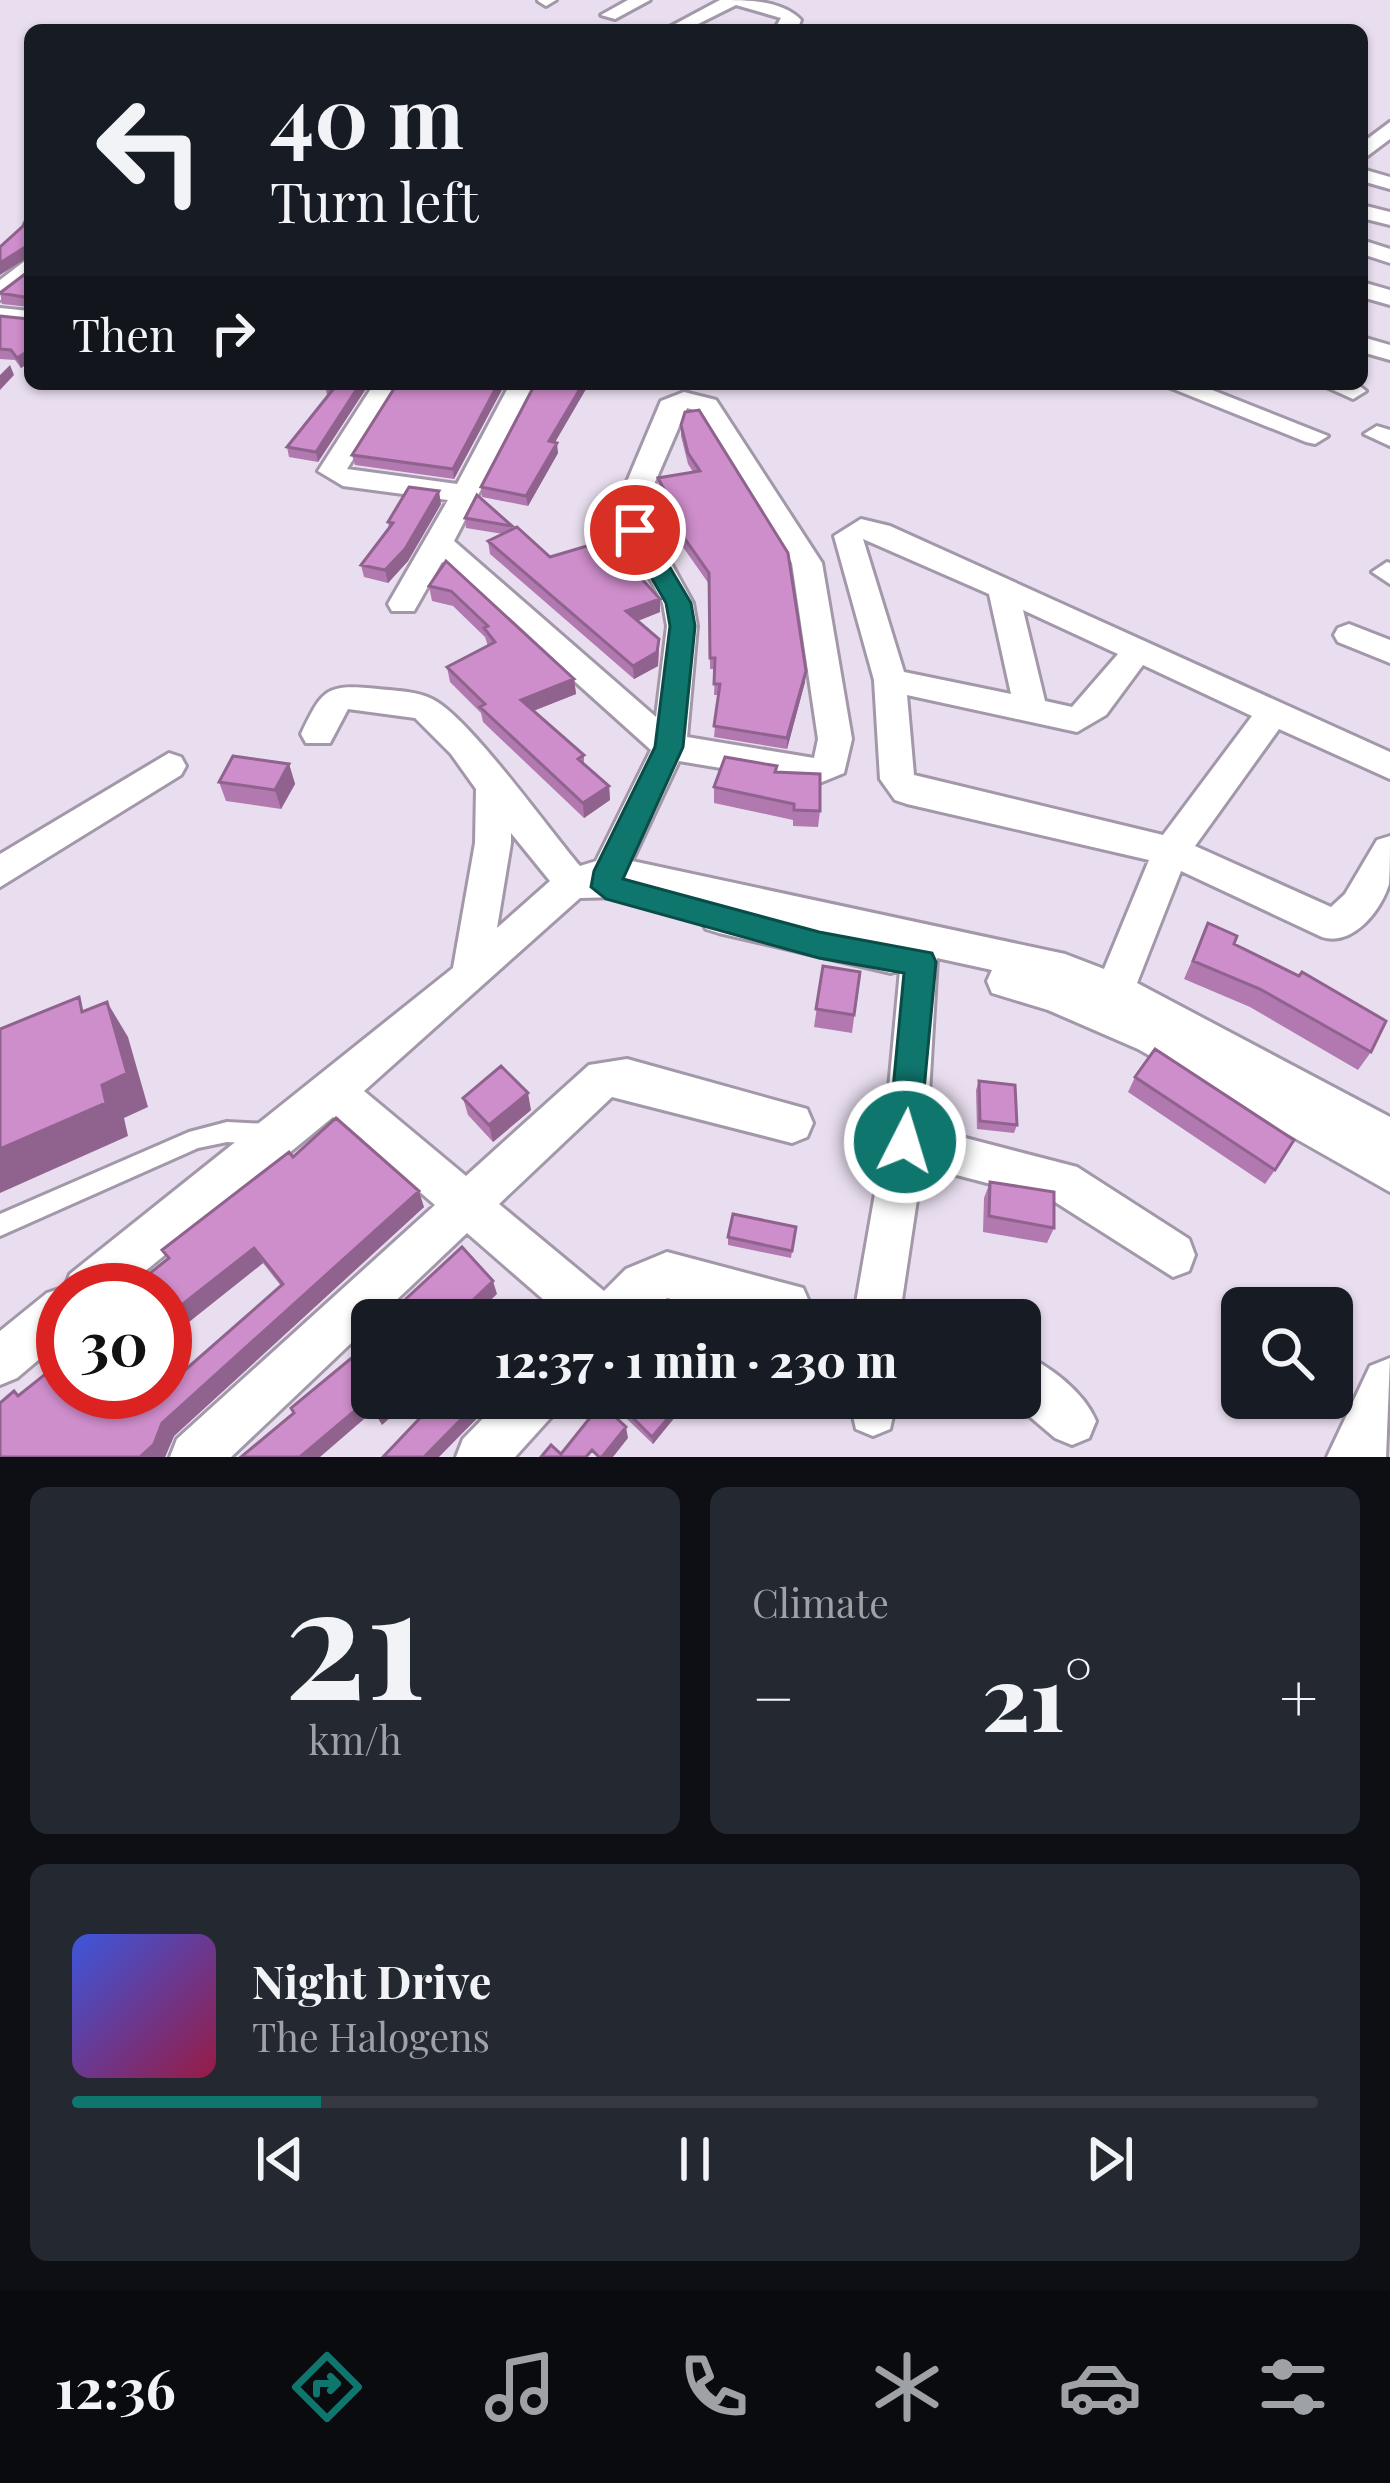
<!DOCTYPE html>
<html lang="en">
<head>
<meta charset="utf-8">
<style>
	body { margin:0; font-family:"Playfair Display",serif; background:#242831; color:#f1f3f6; height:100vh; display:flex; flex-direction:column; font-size:45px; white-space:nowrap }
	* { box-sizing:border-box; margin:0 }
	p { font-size:39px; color:#9ea1a6 }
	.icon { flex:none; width:66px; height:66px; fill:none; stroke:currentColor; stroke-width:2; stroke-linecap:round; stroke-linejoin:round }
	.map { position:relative; height:1457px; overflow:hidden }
	.sheet { display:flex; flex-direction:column; gap:30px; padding:30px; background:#0d0f14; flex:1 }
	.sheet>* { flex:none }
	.banner { position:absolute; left:24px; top:24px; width:1344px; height:366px; border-radius:18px; box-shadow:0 3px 9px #0004; background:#171b24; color:#f1f3f6; overflow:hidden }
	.controls { position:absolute; left:1221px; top:1287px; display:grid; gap:24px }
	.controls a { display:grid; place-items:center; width:132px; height:132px; border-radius:18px; background:#171b24; box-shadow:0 3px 9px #0004; font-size:60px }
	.speed { position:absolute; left:36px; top:1263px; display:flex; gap:24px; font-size:60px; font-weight:700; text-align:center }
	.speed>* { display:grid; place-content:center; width:156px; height:156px; border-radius:50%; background:#171b24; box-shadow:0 3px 9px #0004; line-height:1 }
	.speed .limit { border:18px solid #d22; background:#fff; color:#111 }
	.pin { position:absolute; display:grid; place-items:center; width:102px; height:102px; color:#fff; margin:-51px; border:6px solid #fff; border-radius:50%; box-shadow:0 3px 12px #0007 }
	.me { position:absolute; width:132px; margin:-66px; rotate:5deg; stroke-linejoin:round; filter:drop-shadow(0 0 9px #0008) }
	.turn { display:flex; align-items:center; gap:42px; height:252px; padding:0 48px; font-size:54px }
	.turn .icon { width:156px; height:156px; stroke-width:2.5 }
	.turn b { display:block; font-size:84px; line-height:102px }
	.then { display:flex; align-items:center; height:114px; padding:0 48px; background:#0003; gap:24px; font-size:45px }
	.big { font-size:90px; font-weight:800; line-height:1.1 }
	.sheet .widget { flex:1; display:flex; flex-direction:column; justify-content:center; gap:18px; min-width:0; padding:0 42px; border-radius:18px; background:#242831 }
	.sheet .dial { align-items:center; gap:0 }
	.dial b { font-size:156px; line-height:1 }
	.song { display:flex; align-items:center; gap:36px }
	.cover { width:144px; height:144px; border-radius:18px; background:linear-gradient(135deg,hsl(230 70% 55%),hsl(340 70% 35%)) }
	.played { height:12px; border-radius:6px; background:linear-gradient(90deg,#0f766e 20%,#363941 20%) }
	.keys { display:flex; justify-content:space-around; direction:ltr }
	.heat { display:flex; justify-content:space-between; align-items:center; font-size:66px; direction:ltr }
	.sheet .tiles { flex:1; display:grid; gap:30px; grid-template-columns:1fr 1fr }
	.widget:last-child { grid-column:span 2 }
	.trip { position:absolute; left:351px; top:1299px; width:690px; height:120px; border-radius:18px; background:#171b24; box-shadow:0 3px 9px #0004; font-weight:800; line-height:120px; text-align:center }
	.tab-bar { display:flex; height:192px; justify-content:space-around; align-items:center; background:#090b0e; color:#9ea1a6 }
	.tab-bar .icon { width:84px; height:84px }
	.tab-bar .active { color:#0f766e }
	.tab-bar b { font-size:54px; color:#f1f3f6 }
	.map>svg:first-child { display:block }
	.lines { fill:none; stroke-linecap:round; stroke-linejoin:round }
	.service-casing { stroke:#a398a9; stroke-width:6 }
	.minor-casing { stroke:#a398a9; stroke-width:6 }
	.tertiary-casing { stroke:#a398a9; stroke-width:6 }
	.service { fill:#fff; fill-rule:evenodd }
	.minor { fill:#fff; fill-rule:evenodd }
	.tertiary { fill:#fff; fill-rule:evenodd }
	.wall { fill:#b179af }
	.shaded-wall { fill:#90638e }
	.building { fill:#ce8dcb; stroke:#90638e; stroke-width:3 }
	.route { fill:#0f766e; stroke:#0a4d48; stroke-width:3 }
</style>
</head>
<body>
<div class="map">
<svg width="1390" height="1457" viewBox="0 0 1390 1457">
	<rect width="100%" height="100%" fill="#e9deef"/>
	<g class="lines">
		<!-- service casing -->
		<g class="service-casing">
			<path id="service" d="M 227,1122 L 268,1124 L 275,1127 L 279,1134 L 275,1141 L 268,1144 L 227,1142 L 198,1148 L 0,1236 L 0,1214 L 189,1132 Z"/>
		</g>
		<!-- minor casing -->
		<g class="minor-casing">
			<path id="minor" d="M 556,0 L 546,6 L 538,1 L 538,0 Z
				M 628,0 L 650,0 L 615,19 L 601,15 Z
				M 720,0 C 747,0 782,0 801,20 L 797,30 L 774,30 L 781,18 L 736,5 L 686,30 L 664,30 Z
				M 1390,122 L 1390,139 L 1362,160 L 1362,143 Z
				M 1362,169 L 1390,177 L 1390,189 L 1362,181 Z
				M 1362,205 L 1390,212 L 1390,225 L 1362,218 Z
				M 1362,240 L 1390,249 L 1390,263 L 1362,254 Z
				M 30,257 L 30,277 L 0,300 L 0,280 Z
				M 1362,282 L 1390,290 L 1390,305 L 1362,297 Z
				M 0,308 L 30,311 L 30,325 L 0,322 Z
				M 1362,337 L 1390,345 L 1390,360 L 1362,352 Z
				M 374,384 L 400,384 L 347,469 L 457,484 L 510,384 L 536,384 L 454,541 L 656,717 L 667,626 L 663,603 L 618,518 L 618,503 L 661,401 L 684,392 L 716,400 L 822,563 L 852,739 L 844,773 L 817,784 L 679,761 L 632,861 L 1065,954 L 1104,969 L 1149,860 L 907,804 L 895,800 L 880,779 L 874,680 L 834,536 L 861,519 L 890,526 L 1390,752 L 1390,779 L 1279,729 L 1195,846 L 1331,907 L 1345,894 L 1377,840 L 1390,836 C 1390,850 1390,870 1389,884 C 1381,911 1352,947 1322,937 L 1181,871 L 1137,983 L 1390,1117 L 1390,1192 L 1138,1049 L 1048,1010 L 992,993 L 987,981 L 992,970 L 937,958 L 927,1128 L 1077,1167 L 1189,1239 L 1195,1255 L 1189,1271 L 1173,1277 L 1052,1200 L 922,1166 L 899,1320 L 853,1320 L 884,1142 L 900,970 L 891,973 L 719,933 L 706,929 L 700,918 L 706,907 L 623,889 L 619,897 L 580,898 L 364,1091 L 466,1176 L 589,1065 L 627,1059 L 807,1109 L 813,1123 L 807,1137 L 792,1143 L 612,1097 L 499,1204 L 604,1291 L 626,1269 L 667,1252 L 803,1288 L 810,1304 L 803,1320 L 758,1320 L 667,1298 L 640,1320 L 567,1320 L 467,1233 L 231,1457 L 170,1457 L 177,1439 L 435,1205 L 333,1117 L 122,1290 L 63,1290 L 63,1339 L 17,1378 L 0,1385 L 0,1331 L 47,1293 L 65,1287 L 70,1274 L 453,968 L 475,843 L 476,789 L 451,754 L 415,718 L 348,709 L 330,743 L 306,743 L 301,734 C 323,688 326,684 378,689 C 396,691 416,691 432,699 C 468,716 549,830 580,866 L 596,861 L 651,750 L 442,562 L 414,611 L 392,611 L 388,604 L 448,500 L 343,486 L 318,471 ZM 687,408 L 698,411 L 792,563 L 818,739 L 814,758 L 687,737 L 697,626 L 693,603 L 646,518 L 646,503 ZM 863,539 L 989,594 L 1011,694 L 904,672 ZM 1023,610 L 1118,654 L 1072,707 L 1045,701 ZM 1143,665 L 1252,716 L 1163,835 L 914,775 L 907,695 L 1077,732 L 1106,715 ZM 511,833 L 550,881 L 497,928 L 511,843 Z
				M 1161,384 L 1197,384 L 1328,436 L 1315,444 L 1306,442 Z
				M 1320,384 L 1357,384 L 1366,391 L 1353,399 Z
				M 1377,426 L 1390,430 L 1390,446 L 1364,434 Z
				M 1387,562 L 1390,563 L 1390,584 L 1372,572 Z
				M 1349,624 L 1390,640 L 1390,663 L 1338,642 L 1334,635 L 1338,628 Z
				M 169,753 L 181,757 L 186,766 L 181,775 L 0,887 L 0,854 Z
				M 1020,1353 C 1049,1365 1084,1392 1096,1421 L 1089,1438 L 1072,1445 L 1055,1438 L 1008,1398 L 1020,1398 Z
				M 503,1398 L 560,1398 L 553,1415 L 515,1457 L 456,1457 L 463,1439 Z
				M 849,1398 L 897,1398 L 890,1429 L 873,1436 L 856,1429 Z"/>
		</g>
		<!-- tertiary casing -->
		<g class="tertiary-casing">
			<path id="tertiary" d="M 1390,1358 L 1386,1457 L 1327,1457 L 1370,1366 Z"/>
		</g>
		<!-- service -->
		<use href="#service" class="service"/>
		<!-- minor -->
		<use href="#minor" class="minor"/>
		<!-- tertiary -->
		<use href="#tertiary" class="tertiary"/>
	</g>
	<!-- wall -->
	<path class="wall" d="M 30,211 L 30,362 L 21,368 L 15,360 L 0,359 L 0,316 L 29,319 L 29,307 L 2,304 L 0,293 L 29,271 L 29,256 L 23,226 Z
		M 325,384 L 369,384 L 318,462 L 289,457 L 287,447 L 329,395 L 327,395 Z
		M 397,384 L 505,384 L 454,479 L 355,465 L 352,455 Z
		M 681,425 L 805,682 L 787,749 L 714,737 L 718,695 L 714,695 L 715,669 L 710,669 L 709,584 L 678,540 L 679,528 L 659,489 L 658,478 L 693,472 L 688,464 L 681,436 Z
		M 555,442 L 558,453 L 528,506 L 482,497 L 481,487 Z
		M 441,504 L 408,561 L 388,583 L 364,577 L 361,565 L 389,528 L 388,522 Z
		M 465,518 L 512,526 L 512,530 L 550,557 L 612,560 L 660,599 L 660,612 L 638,621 L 659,652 L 658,666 L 634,679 L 490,554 L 488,541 L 503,534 L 466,528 Z
		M 446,561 L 574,679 L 576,694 L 533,711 L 584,755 L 584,764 L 609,786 L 610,800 L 584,818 L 483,722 L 481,713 L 450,682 L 447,667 L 488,646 L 485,637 L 453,606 L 432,601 L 429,586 Z
		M 289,764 L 295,784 L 281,809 L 226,801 L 219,782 Z
		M 777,772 L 820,811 L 818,827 L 793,826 L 793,820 L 714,803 L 714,787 Z
		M 1208,923 L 1371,1052 L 1358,1070 L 1250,1007 L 1184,979 Z
		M 823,966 L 860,972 L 852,1033 L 814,1027 Z
		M 1135,1077 L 1275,1170 L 1265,1184 L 1128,1092 Z
		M 979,1081 L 1017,1125 L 1014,1133 L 977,1129 L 976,1090 Z
		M 463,1098 L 531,1110 L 493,1142 L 468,1115 Z
		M 293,1157 L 424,1207 L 174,1436 L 165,1457 L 0,1457 L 19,1396 L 176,1378 L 281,1286 L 263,1263 L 165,1341 Z
		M 990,1182 L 1054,1228 L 1047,1243 L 983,1232 L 984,1198 Z
		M 796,1227 L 791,1258 L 728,1245 L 728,1237 Z
		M 638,1398 L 688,1398 L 688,1401 L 653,1444 L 627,1419 L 627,1412 Z"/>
	<!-- shaded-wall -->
	<path class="shaded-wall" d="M 30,244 L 30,256 L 0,275 L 0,263 Z
		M 30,350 L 30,362 L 21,368 L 17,358 Z
		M 10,365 L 14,375 L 0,390 L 0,375 Z
		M 360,384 L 369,384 L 318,462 L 316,452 Z
		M 498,384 L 505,384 L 454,479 L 453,469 Z
		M 583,384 L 589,384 L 550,451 L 549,441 Z
		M 557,443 L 558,453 L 528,506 L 526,496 Z
		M 439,491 L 441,504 L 408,561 L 388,583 L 385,570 Z
		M 660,599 L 660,612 L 627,625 L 626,611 Z
		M 659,639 L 658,666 L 634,679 L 633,666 Z
		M 806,671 L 805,682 L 787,749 L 787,738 Z
		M 574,679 L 576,694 L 523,715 L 521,700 Z
		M 289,764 L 295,784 L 281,809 L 275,790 Z
		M 609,786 L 610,800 L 584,818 L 583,803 Z
		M 107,1002 L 128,1037 L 148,1107 L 124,1118 L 128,1136 L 0,1193 L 0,1149 L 102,1085 Z
		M 528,1093 L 531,1110 L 493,1142 L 489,1125 Z
		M 419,1191 L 424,1207 L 174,1436 L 165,1457 L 140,1457 L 162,1423 Z
		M 254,1248 L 263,1263 L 165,1341 L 165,1318 Z
		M 493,1281 L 497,1294 L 470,1320 L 452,1320 Z
		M 393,1398 L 412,1398 L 382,1425 L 375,1413 Z
		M 482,1398 L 497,1398 L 439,1457 L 424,1457 Z
		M 685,1398 L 688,1398 L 688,1401 L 653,1444 L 652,1437 Z
		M 365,1402 L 371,1413 L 320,1457 L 300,1457 Z
		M 626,1427 L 628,1438 L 613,1457 L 602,1457 Z"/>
	<!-- building -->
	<path class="building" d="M 30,211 L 30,350 L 17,358 L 11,350 L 0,349 L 0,316 L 29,319 L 30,298 L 0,293 L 29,271 L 30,244 L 0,263 L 0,247 L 23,226 Z
		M 360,384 L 316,452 L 287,447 L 335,387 L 325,384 Z
		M 397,384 L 498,384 L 453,469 L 352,455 Z
		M 535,384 L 583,384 L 549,441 L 557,443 L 526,496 L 481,487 Z
		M 699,410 L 788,553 L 806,671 L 787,738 L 714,726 L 720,684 L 714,684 L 715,658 L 710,658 L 709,573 L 678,529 L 684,527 L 658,478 L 700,471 L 688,453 L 681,425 L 685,412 Z
		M 409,487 L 439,491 L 405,549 L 385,570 L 361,565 L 393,523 L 388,522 Z
		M 477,495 L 512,526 L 465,518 Z
		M 517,527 L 550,557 L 597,543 L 612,560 L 621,556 L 660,599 L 626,611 L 659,639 L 657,652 L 633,666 L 488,541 Z
		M 446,561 L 574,679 L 521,700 L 584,755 L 578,759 L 609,786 L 583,803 L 480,707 L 485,704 L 447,667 L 495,642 L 484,628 L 488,626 L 451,591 L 429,586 Z
		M 233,756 L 289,764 L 275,790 L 219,782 Z
		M 725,757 L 777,766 L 775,772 L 820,774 L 820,811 L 794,810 L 794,804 L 714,787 Z
		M 1208,923 L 1237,936 L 1234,944 L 1299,976 L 1302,972 L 1386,1021 L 1371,1052 L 1260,989 L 1193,961 Z
		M 823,966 L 860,972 L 854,1015 L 816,1009 Z
		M 79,997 L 82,1012 L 107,1002 L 127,1073 L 102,1085 L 106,1103 L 0,1149 L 0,1029 Z
		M 1155,1049 L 1294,1140 L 1275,1170 L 1135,1077 Z
		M 501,1066 L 528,1093 L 489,1125 L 463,1098 Z
		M 979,1081 L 1015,1085 L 1017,1125 L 980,1121 Z
		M 336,1118 L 419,1191 L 162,1423 L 154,1444 L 140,1457 L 0,1457 L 0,1403 L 14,1391 L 18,1396 L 63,1360 L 63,1392 L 165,1392 L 165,1364 L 176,1378 L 283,1284 L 254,1248 L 165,1318 L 165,1290 L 129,1290 L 169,1258 L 162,1250 L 289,1152 L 293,1157 Z
		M 990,1182 L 1054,1192 L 1054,1228 L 989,1216 Z
		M 733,1214 L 796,1227 L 792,1251 L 728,1237 Z
		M 462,1247 L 493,1281 L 452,1320 L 383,1320 Z
		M 538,1305 L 550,1320 L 517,1320 Z
		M 372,1331 L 372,1398 L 393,1398 L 375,1413 L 365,1402 L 300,1457 L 241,1457 L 294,1413 L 291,1408 L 371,1342 L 366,1336 Z
		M 439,1398 L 482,1398 L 424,1457 L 383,1457 Z
		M 638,1398 L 685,1398 L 652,1437 L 627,1412 Z
		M 601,1404 L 626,1427 L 602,1457 L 599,1457 L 592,1450 L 586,1457 L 541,1457 L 551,1445 L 561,1454 Z"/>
	<!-- route -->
	<path class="route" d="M 635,522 L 644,524 L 691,603 L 695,626 L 683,747 L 623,879 L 819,932 L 932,953 L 936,962 L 918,1154 L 905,1159 L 893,1154 L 888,1142 L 904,973 L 819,958 L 606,899 L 591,887 L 594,871 L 655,747 L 670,626 L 666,603 L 624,530 Z"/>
</svg>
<div class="controls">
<a><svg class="icon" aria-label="search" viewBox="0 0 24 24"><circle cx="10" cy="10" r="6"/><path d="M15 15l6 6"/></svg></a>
</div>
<div class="speed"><div class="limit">30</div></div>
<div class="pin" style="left:635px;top:530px;background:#d93025"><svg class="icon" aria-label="arrive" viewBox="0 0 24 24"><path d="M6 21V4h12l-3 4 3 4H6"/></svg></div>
<svg class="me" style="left:905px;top:1142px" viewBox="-20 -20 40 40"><circle r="17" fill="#0f766e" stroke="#fff" stroke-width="3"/><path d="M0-11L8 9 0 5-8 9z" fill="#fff"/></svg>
<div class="trip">12:37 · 1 min · 230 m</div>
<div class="banner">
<div class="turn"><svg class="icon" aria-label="left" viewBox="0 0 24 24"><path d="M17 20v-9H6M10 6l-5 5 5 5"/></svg><div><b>40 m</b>Turn left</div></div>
<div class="then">Then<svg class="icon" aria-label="right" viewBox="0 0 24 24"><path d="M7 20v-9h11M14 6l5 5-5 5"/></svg></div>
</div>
</div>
<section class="sheet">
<div class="tiles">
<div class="widget dial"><b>21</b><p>km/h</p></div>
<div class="widget"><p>Climate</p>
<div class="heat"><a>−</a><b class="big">21°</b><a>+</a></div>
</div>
<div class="widget">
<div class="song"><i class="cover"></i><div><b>Night Drive</b><p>The Halogens</p></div></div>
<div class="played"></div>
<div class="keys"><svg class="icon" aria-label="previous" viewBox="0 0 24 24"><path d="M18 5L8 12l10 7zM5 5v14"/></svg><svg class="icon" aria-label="pause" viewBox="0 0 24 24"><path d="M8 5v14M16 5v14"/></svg><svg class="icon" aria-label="next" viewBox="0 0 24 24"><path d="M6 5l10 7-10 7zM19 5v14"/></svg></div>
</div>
</div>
</section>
<nav class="tab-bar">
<b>12:36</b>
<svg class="icon active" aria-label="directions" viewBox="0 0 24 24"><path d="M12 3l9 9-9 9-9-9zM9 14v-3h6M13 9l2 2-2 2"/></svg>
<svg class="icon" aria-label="music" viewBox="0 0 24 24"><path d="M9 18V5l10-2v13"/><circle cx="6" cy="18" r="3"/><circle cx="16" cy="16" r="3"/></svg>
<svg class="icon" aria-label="phone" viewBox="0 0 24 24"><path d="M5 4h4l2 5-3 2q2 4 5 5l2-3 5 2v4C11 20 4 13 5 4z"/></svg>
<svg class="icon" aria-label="climate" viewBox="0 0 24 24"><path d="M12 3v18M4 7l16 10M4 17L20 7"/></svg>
<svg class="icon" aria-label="car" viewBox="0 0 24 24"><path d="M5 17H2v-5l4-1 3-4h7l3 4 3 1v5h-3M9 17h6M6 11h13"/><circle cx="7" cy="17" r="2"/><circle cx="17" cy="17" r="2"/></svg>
<svg class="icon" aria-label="filters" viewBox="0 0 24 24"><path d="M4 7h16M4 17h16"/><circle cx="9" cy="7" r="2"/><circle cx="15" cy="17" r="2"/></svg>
</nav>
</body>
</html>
